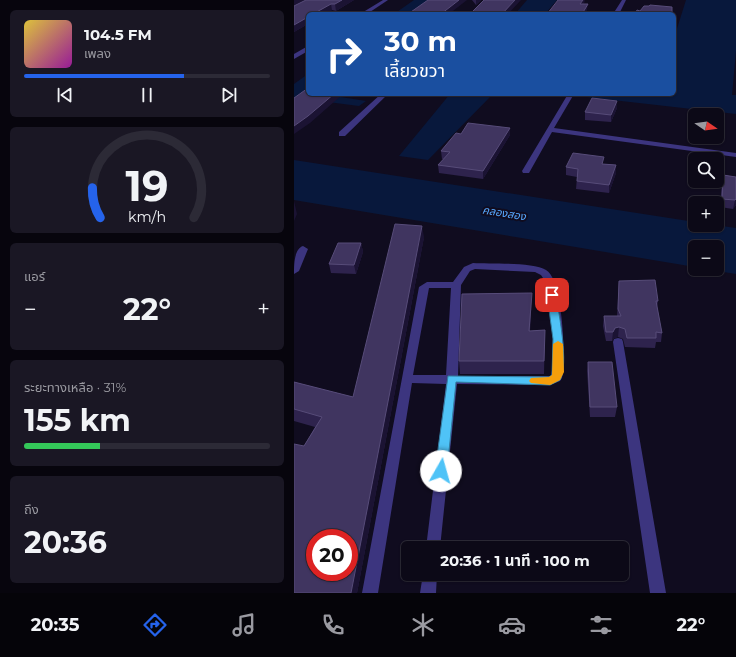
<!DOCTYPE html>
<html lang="th">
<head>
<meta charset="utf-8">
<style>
	body { margin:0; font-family:Montserrat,"Noto Sans Thai",sans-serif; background:#1a1724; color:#f1f3f6; height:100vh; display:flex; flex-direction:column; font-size:15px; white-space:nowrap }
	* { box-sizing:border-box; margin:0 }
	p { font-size:13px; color:#9a9aa1 }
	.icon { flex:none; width:22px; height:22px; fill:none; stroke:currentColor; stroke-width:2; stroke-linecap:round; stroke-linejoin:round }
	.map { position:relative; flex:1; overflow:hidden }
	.details { display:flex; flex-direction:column; gap:10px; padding:10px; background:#07050d; width:294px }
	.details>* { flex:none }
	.top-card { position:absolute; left:12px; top:12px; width:370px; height:84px; border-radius:6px; box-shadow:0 1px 3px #0004,0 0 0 1px #2c2a36; background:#1a4fa0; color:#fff; overflow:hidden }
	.needle { width:26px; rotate:103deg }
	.fabs { position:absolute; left:394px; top:108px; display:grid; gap:8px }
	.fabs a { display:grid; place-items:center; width:36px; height:36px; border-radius:6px; background:#0c0917; box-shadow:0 1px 3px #0004,0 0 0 1px #2c2a36; font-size:20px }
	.speed { position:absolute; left:12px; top:529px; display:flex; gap:8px; font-size:20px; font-weight:700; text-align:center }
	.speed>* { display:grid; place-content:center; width:52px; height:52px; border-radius:50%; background:#0c0917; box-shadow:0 1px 3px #0004,0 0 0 1px #2c2a36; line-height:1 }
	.speed .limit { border:6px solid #d22; background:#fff; color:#111 }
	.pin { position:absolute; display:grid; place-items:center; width:34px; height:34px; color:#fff; margin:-17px; border-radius:8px; box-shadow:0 2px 6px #0006 }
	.me { position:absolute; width:44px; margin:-22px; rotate:7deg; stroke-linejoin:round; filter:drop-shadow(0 0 3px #0008) }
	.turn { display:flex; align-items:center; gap:14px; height:84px; padding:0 12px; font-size:18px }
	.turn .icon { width:52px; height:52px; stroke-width:2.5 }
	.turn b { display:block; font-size:28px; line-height:34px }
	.big { font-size:30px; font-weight:700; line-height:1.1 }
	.details .card { flex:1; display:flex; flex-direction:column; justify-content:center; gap:6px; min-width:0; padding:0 14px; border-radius:6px; background:#1a1724 }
	.details .dial { align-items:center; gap:0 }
	.dial svg { height:104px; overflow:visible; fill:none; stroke:#2c2a36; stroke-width:7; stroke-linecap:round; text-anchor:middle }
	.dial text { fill:#f1f3f6; stroke:none }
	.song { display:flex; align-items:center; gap:12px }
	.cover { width:48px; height:48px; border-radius:6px; background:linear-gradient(135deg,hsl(50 70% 55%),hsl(300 70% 35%)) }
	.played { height:4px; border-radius:2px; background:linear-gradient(90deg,#2563eb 65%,#2c2a36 65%) }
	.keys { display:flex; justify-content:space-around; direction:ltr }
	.heat { display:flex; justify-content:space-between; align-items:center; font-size:22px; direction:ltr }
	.charge { height:6px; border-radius:3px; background:linear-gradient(90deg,#34c759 31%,#2c2a36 0) }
	.trip { position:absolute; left:107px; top:541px; width:228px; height:40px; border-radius:6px; background:#0c0917; box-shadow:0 1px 3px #0004,0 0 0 1px #2c2a36; font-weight:700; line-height:40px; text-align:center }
	.tab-bar { display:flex; height:64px; justify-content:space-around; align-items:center; background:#050409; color:#9a9aa1 }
	.tab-bar .icon { width:28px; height:28px }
	.tab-bar .current { color:#2563eb }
	.tab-bar b { font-size:18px; color:#f1f3f6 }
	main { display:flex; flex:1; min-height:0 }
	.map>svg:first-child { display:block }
	.water { fill:#08183c }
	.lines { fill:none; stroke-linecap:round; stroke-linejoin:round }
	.lane { fill:#3c357f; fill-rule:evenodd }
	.street { fill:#3c357f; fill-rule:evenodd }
	.wall { fill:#2e234d }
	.shaded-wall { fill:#1b1333 }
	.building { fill:#403560; stroke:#574c79; fill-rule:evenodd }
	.route { fill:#4fc3f7; stroke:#337fa1 }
	.slow { fill:#f59e0b }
	.labels { text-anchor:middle; stroke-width:4; stroke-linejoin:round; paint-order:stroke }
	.water-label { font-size:11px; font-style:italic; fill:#57a8ff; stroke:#100c1f }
</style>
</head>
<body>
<main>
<section class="details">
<div class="card">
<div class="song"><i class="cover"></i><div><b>104.5 FM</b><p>เพลง</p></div></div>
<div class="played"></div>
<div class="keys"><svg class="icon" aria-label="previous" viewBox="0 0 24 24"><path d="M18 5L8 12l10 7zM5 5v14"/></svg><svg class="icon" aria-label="pause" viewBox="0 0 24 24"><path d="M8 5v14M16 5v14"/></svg><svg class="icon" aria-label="next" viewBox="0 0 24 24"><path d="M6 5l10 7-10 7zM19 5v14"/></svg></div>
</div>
<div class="card dial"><svg viewBox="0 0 100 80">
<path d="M14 69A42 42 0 1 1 86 69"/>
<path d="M14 69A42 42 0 0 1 8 46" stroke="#2563eb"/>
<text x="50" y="56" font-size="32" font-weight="700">19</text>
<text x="50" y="72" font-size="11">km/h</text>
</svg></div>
<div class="card"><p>แอร์</p>
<div class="heat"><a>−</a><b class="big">22°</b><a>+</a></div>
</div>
<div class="card"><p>ระยะทางเหลือ · 31%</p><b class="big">155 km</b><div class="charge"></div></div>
<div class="card"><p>ถึง</p><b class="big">20:36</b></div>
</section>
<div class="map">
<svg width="442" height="593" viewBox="0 0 442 593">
	<rect width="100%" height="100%" fill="#100c1f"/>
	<!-- water -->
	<path class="water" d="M 120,0 L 139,0 L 119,14 L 100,14 Z
		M 233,0 L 263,0 L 251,14 L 221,14 Z
		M 392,0 L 442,0 L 442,51 L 438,95 L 442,95 L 442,114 L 292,97 L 294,94 L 380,94 L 380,38 Z
		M 14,74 L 14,94 L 28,94 L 72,101 L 65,106 L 3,98 L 0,100 L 0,84 Z
		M 156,94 L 199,94 L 134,160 L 105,156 Z
		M 0,160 L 401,222 L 401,225 L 421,225 L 442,228 L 442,274 L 411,269 L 423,269 L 423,247 L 401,247 L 401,267 L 0,200 Z"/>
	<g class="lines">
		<!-- lane -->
		<path class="lane" d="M 179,263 C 195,264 239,262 252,270 C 269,279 272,359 268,378 L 266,381 L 256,385 L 163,384 L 146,548 L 132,548 L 152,384 L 118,383 L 84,593 L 68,593 L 125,287 L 133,282 L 159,282 L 170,267 ZM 181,269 L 241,272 L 247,275 L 251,281 C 255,312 264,345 257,376 L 164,376 L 167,285 L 176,271 ZM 135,288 L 157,288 L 152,375 L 119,375 Z
			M 129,574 L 143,574 L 142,593 L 126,593 Z"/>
		<!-- street -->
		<path class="street" d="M 89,0 L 94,0 L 73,14 L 66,14 Z
			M 328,0 L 332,0 L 325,14 L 319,14 Z
			M 14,46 L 14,51 L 0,59 L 0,54 Z
			M 87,94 L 94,94 L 51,136 L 45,136 L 45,132 Z
			M 274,94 L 280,94 L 260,128 L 442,153 L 442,157 L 258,132 L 235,173 L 229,173 L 228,171 Z
			M 9,246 L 14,249 L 5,271 L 0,274 C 0,265 0,249 9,246 Z
			M 324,338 L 328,339 L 329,342 L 372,593 L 356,593 L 319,342 L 320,339 Z"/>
	</g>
	<!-- wall -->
	<path class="wall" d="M 0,0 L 60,0 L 42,11 L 38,10 L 0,32 Z
		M 178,0 L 187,0 L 182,5 Z
		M 323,101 L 323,108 L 317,122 L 291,120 L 291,112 Z
		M 216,128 L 216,135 L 189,179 L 145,173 L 144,165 L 150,159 L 148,159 L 147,151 L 167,134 Z
		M 310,164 L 322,165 L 322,173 L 315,193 L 282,189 L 283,177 L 272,175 L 272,167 Z
		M 429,175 L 442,177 L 442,205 L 439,209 L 426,207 L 428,183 Z
		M 130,237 L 63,593 L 10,446 L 21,427 L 0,421 L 0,382 L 59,397 Z
		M 67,243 L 69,252 L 62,274 L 37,273 L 35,264 Z
		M 325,281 L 364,301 L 363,307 L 368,333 L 367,342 L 362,342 L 361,348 L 331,347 L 329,339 L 324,337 L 320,338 L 318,341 L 312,341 L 309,326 L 310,316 L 323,316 Z
		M 238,293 L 236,331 L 251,330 L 250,374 L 166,374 L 165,361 Z
		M 294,362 L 323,407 L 321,417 L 296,417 L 293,371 Z"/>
	<!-- shaded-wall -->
	<path class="shaded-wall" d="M 0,0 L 15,0 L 0,7 Z
		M 48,0 L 60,0 L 42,11 L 41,4 Z
		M 165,0 L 173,0 L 155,14 L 147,14 Z
		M 182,0 L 187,0 L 182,5 Z
		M 221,0 L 227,0 L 214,14 L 208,14 Z
		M 289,0 L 291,0 L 290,4 L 286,10 L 286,4 Z
		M 37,4 L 38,10 L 32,14 L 19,14 Z
		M 294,4 L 293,10 L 291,14 L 288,14 Z
		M 14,17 L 14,24 L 0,32 L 0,25 Z
		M 40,94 L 49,94 L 16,123 L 0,134 L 0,126 Z
		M 323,101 L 323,108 L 317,122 L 317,115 Z
		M 216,128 L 216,135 L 189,179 L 189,171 Z
		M 322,165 L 322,173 L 315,193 L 315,185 Z
		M 442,199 L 442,205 L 439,209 L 441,200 Z
		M 0,201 L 3,214 L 0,221 Z
		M 128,226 L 130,237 L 63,593 L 57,593 Z
		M 67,243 L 69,252 L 62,274 L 60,265 Z
		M 325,327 L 324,337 L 320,338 L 318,341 L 319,332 L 321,328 Z"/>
	<!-- building -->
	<path class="building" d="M 12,0 L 48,0 L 41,4 L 37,4 L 19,14 L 14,14 L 14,17 L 0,25 L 0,6 Z
		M 134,0 L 165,0 L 147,14 L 114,14 Z
		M 190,0 L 221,0 L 208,14 L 176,14 Z
		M 264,0 L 289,0 L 286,4 L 294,4 L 288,14 L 253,14 L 257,9 Z
		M 356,5 L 378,7 L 378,14 L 341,14 L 343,10 L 346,11 L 350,6 L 355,6 Z
		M 14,88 L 14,94 L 40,94 L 14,116 L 0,126 L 0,98 Z
		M 298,98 L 323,101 L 317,115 L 291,112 Z
		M 174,123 L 216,128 L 189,171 L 144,165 L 156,152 L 147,151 L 162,133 L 167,134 Z
		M 279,153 L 310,157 L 308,164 L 322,165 L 315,185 L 283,181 L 284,169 L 272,167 Z
		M 429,175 L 442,177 L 442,199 L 441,200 L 428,199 Z
		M 101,224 L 128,226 L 57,593 L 0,593 L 0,444 L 10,446 L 28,417 L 0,409 L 0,382 L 59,397 ZM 21,538 L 55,538 L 55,572 L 21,572 Z
		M 44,243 L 67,243 L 60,265 L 35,264 Z
		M 361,280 L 364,301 L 362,301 L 368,333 L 362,332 L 362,338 L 333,338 L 331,329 L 325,327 L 321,328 L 319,332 L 312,332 L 310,316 L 327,316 L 324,309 L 325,281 Z
		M 238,293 L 235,331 L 251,330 L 250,361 L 165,361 L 168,294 Z
		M 294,362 L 318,362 L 323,407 L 296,407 Z"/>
	<!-- route -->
	<path class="route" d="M 258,292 L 262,295 C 265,315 275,364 266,380 L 256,385 L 162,382 L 153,471 L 151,474 L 147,476 L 143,474 L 141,471 L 154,376 L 255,377 L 258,375 L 259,339 L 253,295 Z"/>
	<!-- slow -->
	<path class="slow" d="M 264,341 L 269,344 L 270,372 L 266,380 L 256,385 L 237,383 L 235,381 L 237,378 L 255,377 L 258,375 L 259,344 Z"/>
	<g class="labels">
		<!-- water labels -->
		<g class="water-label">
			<text transform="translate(210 213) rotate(9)" y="4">คลองสอง</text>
		</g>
	</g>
</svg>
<div class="fabs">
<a><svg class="needle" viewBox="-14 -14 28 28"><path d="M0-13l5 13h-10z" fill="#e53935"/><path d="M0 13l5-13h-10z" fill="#9a9aa1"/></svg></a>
<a><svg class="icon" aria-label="search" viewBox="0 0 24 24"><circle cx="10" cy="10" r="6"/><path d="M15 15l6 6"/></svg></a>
<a>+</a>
<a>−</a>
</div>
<div class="speed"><div class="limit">20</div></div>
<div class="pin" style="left:258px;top:295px;background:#d93025"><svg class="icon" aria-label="arrive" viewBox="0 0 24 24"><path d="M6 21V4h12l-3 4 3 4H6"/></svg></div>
<svg class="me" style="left:147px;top:471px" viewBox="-20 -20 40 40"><circle r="19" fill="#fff"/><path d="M0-13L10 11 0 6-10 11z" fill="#4fc3f7"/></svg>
<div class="trip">20:36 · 1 นาที · 100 m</div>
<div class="top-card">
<div class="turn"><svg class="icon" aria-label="right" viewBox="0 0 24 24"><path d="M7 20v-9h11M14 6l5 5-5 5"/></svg><div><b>30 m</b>เลี้ยวขวา</div></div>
</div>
</div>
</main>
<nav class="tab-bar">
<b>20:35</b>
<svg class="icon current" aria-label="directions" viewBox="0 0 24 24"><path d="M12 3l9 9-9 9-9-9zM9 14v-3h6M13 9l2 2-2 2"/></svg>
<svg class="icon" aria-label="music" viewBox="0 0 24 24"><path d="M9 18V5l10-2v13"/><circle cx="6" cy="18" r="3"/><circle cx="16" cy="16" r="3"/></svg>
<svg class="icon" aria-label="phone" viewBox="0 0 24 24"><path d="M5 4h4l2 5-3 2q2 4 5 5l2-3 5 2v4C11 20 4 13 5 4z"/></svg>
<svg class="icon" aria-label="climate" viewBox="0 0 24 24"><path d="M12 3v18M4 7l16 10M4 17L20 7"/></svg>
<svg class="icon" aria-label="car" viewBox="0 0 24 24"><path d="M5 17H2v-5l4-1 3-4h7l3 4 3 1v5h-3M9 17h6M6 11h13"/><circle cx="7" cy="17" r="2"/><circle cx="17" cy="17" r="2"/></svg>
<svg class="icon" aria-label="filters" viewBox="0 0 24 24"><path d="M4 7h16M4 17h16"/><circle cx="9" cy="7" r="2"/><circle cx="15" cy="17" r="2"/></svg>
<b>22°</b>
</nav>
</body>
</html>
